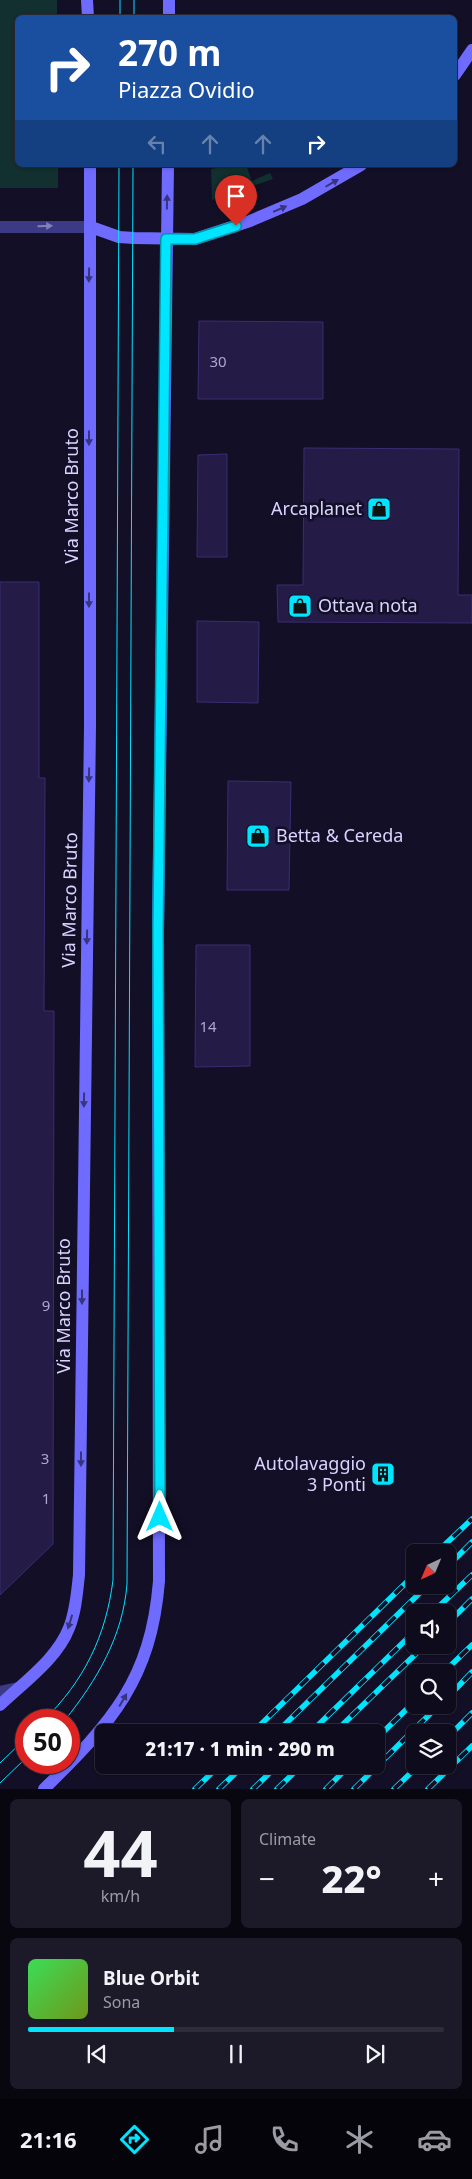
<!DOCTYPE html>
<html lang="en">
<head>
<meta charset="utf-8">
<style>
	body { margin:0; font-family:"Noto Sans",sans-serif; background:#1c1929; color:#f1f3f6; height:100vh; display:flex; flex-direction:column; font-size:19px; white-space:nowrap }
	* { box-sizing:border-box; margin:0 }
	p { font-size:16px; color:#9b9ba3 }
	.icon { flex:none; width:28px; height:28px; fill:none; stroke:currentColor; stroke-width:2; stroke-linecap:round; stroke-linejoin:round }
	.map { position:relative; height:1789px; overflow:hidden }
	.drawer { display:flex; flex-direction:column; gap:10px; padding:10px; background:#08060f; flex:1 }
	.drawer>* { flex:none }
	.top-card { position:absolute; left:15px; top:15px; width:442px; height:152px; border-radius:8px; box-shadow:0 1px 4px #0004,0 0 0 1px #2e2b3b; background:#1a4fa0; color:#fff; overflow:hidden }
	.needle { width:32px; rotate:224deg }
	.fabs { position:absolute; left:406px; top:1544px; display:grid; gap:10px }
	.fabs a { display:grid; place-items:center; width:50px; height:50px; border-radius:8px; background:#0e0b1c; box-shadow:0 1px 4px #0004,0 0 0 1px #2e2b3b; font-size:25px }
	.speed { position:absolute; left:15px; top:1709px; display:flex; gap:10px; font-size:25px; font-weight:700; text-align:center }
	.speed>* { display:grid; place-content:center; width:65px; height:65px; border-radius:50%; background:#0e0b1c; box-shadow:0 1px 4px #0004,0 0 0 1px #2e2b3b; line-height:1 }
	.speed .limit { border:8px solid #d22; background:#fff; color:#111 }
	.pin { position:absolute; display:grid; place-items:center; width:42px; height:42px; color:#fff; margin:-51px -21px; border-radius:50% 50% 50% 0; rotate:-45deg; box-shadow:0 0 5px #0007 }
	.pin .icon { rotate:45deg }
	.me { position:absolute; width:55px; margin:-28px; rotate:0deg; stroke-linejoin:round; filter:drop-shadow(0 0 4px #0008) }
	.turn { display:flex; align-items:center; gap:18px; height:105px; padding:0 20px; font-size:22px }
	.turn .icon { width:65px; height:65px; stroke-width:2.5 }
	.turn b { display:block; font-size:35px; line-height:42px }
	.lanes { display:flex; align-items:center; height:48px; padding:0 20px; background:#0003; justify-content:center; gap:25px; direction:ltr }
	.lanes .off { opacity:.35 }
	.big { font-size:38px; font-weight:800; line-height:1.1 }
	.drawer .card { flex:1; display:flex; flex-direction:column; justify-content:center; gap:8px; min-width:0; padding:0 18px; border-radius:8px; background:#1c1929 }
	.drawer .dial { align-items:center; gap:0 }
	.dial b { font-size:65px; line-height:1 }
	.song { display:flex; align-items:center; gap:15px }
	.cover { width:60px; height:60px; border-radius:8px; background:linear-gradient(135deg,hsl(130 70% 55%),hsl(80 70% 35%)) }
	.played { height:5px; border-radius:2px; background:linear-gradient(90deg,#00e5ff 35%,#2e2b3b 35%) }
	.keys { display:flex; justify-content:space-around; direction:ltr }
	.heat { display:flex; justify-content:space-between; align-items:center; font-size:28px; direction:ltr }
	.drawer .tiles { flex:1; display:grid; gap:10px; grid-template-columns:1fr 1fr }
	.card:last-child { grid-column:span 2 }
	.trip { position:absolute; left:95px; top:1724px; width:290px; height:50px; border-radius:8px; background:#0e0b1c; box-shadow:0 1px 4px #0004,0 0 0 1px #2e2b3b; font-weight:800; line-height:50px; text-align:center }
	.tab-bar { display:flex; height:80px; justify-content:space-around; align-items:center; background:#06040b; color:#9b9ba3 }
	.tab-bar .icon { width:35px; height:35px }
	.tab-bar .active { color:#00e5ff }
	.tab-bar b { font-size:22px; color:#f1f3f6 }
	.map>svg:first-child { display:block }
	.green { fill:#12302f }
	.building { fill:#241b47; stroke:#3b2d73 }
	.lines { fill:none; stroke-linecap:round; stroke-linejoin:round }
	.street { stroke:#3d3a85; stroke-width:12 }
	.secondary { stroke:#6f6bff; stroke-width:12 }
	.tram { stroke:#00e5ff; stroke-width:1 }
	.rail-casing { stroke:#00e5ff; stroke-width:5.5 }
	.rail { stroke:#130f26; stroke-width:4; stroke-dasharray:11; stroke-linecap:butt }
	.oneway { fill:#38347d }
	.oneway2 { fill:#837fbc }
	.route-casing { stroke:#0095a6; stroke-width:12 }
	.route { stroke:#00e5ff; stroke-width:9 }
	.labels { text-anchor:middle; stroke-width:5; stroke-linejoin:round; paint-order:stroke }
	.number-label { font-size:15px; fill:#aca6d1 }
	.street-label { font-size:18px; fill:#d9d4ff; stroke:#130f26 }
	.poi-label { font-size:18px; fill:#d9d4ff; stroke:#130f26; text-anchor:end }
</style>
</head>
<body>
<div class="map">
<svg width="472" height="1789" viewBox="0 0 472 1789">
	<rect width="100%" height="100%" fill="#130f26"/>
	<!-- green -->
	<path class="green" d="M 0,0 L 57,0 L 57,17 L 18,18 L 18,165 L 58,165 L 58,188 L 0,188 Z
		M 230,165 L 246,165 L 252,181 L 270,173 L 273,179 L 212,200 L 211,169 Z"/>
	<!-- building -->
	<path class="building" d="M 199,321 L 323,322 L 323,399 L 198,399 Z
		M 304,448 L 459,449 L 458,595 L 472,595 L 472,623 L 278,622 L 277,585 L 303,585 Z
		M 227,454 L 227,557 L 197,557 L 198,455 Z
		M 0,582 L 39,582 L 39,778 L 45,778 L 44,1011 L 54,1011 L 53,1544 L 0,1595 Z
		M 197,621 L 259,622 L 258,703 L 197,702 Z
		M 228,781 L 291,782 L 289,890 L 227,890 Z
		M 196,945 L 250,945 L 250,1066 L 195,1067 Z"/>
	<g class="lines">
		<!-- street -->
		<path class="street" d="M 0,227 L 91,227
			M 0,1692 L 18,1688"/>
		<!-- secondary -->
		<path class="secondary" d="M 87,0 L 88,18
			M 169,18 L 169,0
			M 455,75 L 472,50
			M 91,227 L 119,237 L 134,238 L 195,239 L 250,221 L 302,199 L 361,165
			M 0,1705 C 24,1682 57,1659 69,1628 C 76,1611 77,1592 79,1575 L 90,726 L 90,165
			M 44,1789 C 112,1722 151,1680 159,1581 L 158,931 L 168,165"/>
		<!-- tram -->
		<path class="tram" d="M 120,18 L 120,0
			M 134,18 L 134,0
			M 44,1720 C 84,1681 106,1636 113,1580 L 119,165
			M 65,1720 C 97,1680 123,1636 127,1584 L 133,165
			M 0,1763 L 26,1738
			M 0,1783 L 26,1758"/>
		<!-- rail casing -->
		<g class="rail-casing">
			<path id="rail" d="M 437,1552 L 472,1519
				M 448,1566 L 472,1542
				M 433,1612 L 472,1575
				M 448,1623 L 472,1599
				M 444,1672 L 472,1645
				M 448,1697 L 472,1672
				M 253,1732 L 415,1574
				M 277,1732 L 428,1585
				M 311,1732 L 415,1631
				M 335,1732 L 425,1645
				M 448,1737 L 472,1713
				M 376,1739 L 415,1701
				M 195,1789 L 220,1765
				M 219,1789 L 244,1765
				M 253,1789 L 278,1765
				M 277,1789 L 302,1765
				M 326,1789 L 350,1765
				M 354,1789 L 439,1705
				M 394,1789 L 419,1765
				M 428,1789 L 472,1746"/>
		</g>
		<!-- rail -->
		<use href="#rail" class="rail"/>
	</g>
	<!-- one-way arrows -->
	<defs><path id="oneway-solid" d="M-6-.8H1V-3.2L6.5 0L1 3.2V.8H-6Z" transform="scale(1.25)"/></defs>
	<g class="oneway">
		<use href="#oneway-solid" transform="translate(332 183) rotate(-30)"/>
		<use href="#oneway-solid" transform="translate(167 202) rotate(-89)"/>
		<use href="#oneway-solid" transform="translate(280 209) rotate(-23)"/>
		<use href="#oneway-solid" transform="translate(89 275) rotate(91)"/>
		<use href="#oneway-solid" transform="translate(89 438) rotate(90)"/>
		<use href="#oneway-solid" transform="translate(89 600) rotate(90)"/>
		<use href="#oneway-solid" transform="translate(89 775) rotate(91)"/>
		<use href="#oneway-solid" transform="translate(87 937) rotate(91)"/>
		<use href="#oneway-solid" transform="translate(84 1100) rotate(91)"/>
		<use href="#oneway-solid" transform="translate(82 1297) rotate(90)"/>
		<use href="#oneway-solid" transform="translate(81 1459) rotate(90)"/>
		<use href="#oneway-solid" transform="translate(70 1622) rotate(107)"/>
		<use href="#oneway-solid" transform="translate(123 1700) rotate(-60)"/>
	</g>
	<use class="oneway2" href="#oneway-solid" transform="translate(45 226) rotate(-1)"/>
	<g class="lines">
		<!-- route casing -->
		<g class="route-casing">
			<path id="route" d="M 160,1517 L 158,931 L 166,239 L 195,239 L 236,226"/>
		</g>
		<!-- route -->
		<use href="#route" class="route"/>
	</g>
	<!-- icons -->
	<defs>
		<g id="shop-square" transform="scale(1.25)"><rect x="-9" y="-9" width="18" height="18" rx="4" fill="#00e5ff" stroke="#130f26"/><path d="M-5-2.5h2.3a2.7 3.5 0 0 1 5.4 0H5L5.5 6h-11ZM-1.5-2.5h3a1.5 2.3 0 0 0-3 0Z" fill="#111"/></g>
		<g id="building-square" transform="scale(1.25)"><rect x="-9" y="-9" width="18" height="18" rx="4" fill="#00e5ff" stroke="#130f26"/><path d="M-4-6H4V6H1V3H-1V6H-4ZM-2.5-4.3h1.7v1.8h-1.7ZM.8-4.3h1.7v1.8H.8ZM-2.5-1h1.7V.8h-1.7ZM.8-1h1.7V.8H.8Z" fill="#111"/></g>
	</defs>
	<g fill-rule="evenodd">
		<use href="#shop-square" x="379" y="509"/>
		<use href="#shop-square" x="300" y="606"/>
		<use href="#shop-square" x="258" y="836"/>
		<use href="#building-square" x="383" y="1474"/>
	</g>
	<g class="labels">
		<!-- number labels -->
		<g class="number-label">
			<text x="218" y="367">30</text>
			<text x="208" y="1032">14</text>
			<text x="46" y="1311">9</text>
			<text x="45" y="1464">3</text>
			<text x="46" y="1504">1</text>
		</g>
		<!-- street labels -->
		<g class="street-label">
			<text transform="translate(72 496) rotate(-90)" y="6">Via Marco Bruto</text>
			<text transform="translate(70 900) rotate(-89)" y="6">Via Marco Bruto</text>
			<text transform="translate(64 1306) rotate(-90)" y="6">Via Marco Bruto</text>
		</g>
		<!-- poi labels -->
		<g class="poi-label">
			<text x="362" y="515">Arcaplanet</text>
			<text x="318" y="612" text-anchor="start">Ottava nota</text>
			<text x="276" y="842" text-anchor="start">Betta &amp; Cereda</text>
			<text x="366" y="1470">Autolavaggio<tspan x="366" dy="21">3 Ponti</tspan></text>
		</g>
	</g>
</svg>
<div class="fabs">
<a><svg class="needle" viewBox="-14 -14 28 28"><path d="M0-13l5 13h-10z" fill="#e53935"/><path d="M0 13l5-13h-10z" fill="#9b9ba3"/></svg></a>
<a><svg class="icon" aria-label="sound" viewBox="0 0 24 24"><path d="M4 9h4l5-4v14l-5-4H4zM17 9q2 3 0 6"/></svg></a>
<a><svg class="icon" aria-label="search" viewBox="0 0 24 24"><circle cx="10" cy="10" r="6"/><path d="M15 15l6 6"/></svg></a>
<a><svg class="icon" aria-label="layers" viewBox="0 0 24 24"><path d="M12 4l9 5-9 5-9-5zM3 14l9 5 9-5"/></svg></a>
</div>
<div class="speed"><div class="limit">50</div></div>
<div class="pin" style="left:236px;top:226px;background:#d93025"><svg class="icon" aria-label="arrive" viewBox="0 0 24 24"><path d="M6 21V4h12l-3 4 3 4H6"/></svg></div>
<svg class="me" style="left:160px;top:1517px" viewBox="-20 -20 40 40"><path d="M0-17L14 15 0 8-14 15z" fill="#00e5ff" stroke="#fff" stroke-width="4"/></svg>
<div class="trip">21:17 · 1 min · 290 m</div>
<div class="top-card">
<div class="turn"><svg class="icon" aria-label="right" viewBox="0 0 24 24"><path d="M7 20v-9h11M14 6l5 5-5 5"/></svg><div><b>270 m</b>Piazza Ovidio</div></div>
<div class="lanes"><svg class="icon off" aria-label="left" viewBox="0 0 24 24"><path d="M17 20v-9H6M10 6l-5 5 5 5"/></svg><svg class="icon off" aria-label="ahead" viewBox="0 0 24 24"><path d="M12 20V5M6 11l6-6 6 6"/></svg><svg class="icon off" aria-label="ahead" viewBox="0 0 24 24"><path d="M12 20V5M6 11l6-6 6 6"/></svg><svg class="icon" aria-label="right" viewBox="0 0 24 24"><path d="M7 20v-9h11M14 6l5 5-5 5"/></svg></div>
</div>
</div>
<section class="drawer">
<div class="tiles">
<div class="card dial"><b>44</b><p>km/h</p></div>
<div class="card"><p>Climate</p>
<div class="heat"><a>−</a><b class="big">22°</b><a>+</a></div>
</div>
<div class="card">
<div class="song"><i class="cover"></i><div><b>Blue Orbit</b><p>Sona</p></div></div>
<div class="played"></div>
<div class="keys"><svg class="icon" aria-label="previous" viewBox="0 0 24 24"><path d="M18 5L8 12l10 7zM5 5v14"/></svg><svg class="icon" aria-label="pause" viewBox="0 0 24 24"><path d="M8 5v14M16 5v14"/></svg><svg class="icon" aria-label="next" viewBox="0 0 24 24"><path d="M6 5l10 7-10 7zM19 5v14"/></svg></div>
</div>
</div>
</section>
<nav class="tab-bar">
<b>21:16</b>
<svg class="icon active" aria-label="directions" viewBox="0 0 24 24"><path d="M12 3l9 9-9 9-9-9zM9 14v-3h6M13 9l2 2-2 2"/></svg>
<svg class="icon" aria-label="music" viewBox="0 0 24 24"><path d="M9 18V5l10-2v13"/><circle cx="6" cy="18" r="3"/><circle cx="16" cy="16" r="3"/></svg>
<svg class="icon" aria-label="phone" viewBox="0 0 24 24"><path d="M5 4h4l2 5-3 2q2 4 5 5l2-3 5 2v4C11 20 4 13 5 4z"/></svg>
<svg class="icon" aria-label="climate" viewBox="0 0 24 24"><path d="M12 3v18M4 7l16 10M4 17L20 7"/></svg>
<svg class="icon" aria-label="car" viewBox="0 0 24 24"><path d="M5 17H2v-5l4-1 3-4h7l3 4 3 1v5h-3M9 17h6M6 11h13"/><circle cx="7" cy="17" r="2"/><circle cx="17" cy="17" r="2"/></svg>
</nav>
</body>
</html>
